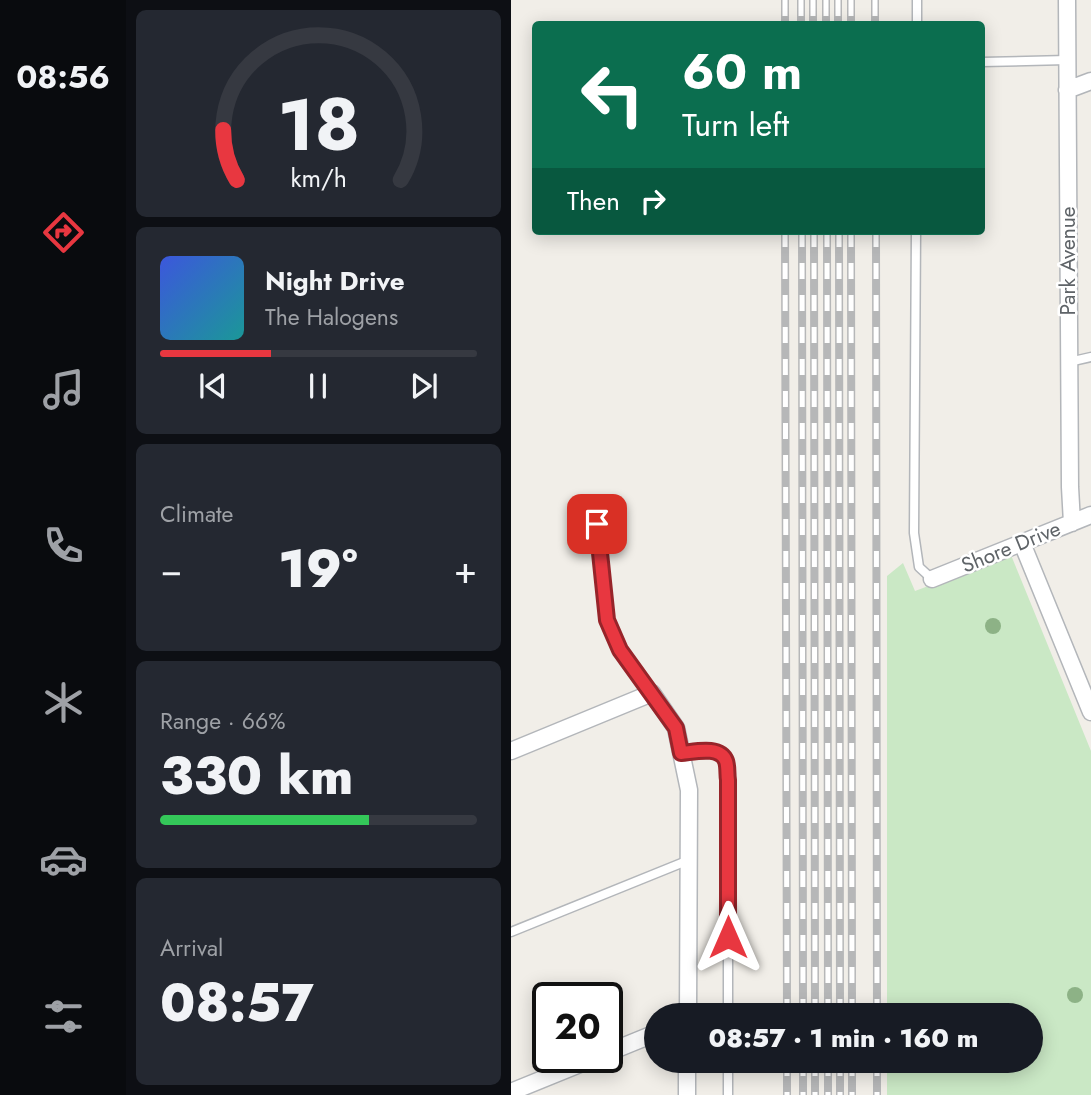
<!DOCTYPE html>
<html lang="en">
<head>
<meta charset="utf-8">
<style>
	body { margin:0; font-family:Jost,sans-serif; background:#242831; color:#f1f3f6; height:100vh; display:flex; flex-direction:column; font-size:26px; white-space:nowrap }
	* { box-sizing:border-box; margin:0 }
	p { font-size:23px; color:#9ea1a6 }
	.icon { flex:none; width:38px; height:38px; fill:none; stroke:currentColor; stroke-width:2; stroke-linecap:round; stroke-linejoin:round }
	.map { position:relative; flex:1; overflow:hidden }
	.details { display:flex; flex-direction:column; gap:10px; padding:10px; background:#0d0f14; width:385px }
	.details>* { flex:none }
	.top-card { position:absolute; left:21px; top:21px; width:453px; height:214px; border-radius:7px; box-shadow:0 4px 18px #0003; background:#0b6e4f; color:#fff; overflow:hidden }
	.speed { position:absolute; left:21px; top:982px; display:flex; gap:14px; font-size:35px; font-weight:700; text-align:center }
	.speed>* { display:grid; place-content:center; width:91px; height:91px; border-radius:50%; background:#171b24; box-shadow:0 4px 18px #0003; line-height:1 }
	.speed .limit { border:4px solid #111; border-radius:10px; background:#fff; color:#111 }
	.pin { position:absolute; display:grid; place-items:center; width:60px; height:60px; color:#fff; margin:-30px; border-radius:14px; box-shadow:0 4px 10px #0006 }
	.me { position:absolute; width:77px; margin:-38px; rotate:0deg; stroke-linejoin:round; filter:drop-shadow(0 0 5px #0008) }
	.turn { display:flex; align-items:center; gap:24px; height:147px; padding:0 35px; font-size:32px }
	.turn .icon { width:91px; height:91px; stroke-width:2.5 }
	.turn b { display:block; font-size:49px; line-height:60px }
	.then { display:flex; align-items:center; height:66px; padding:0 35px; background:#0003; gap:14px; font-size:26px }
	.big { font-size:52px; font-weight:800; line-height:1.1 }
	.details .tile { flex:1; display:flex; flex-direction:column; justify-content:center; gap:10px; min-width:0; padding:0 24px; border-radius:10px; background:#242831 }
	.details .dial { align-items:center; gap:0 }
	.dial svg { height:182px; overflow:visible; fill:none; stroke:#363941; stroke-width:7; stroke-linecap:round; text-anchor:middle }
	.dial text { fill:#f1f3f6; stroke:none }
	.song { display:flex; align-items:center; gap:21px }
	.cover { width:84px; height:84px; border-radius:10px; background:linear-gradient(135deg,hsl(230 70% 55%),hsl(180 70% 35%)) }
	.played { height:7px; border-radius:4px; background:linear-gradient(90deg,#e83740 35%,#363941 35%) }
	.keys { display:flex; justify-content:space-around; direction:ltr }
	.heat { display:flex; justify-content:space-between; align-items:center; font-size:38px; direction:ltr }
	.charge { height:10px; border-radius:5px; background:linear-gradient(90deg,#34c759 66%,#363941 0) }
	.trip { position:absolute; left:133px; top:1003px; width:399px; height:70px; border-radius:35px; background:#171b24; box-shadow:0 4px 18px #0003; font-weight:800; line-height:70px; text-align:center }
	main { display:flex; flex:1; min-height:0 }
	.tab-bar { display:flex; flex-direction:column; width:126px; justify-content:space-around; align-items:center; background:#090b0e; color:#9ea1a6 }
	.tab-bar .icon { width:49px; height:49px }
	.tab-bar .on { color:#e83740 }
	.tab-bar b { font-size:32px; color:#f1f3f6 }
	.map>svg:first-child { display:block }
	.green { fill:#cae8c5 }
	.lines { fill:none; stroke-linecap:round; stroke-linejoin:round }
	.service-casing { stroke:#b3b6ba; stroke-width:11 }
	.minor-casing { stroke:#b3b6ba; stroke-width:19 }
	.service { stroke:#fff; stroke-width:8 }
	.minor { stroke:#fff; stroke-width:16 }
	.rail-casing { stroke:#b6b7b8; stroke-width:8 }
	.rail { stroke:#fff; stroke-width:5; stroke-dasharray:16; stroke-linecap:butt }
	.tree { fill:#8db286 }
	.route-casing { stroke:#97242a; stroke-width:18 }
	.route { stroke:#e83740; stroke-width:12 }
	.labels { text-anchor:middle; stroke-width:5; stroke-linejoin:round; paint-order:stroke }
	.street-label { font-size:21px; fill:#5f6468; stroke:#fff }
</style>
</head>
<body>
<main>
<nav class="tab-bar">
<b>08:56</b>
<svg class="icon on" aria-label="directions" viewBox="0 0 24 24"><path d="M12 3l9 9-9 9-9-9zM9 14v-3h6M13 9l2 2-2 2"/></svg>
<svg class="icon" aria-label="music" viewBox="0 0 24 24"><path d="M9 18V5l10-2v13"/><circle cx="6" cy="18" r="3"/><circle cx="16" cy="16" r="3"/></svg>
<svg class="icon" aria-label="phone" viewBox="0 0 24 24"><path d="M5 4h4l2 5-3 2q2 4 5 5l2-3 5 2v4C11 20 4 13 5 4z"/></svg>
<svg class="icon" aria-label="climate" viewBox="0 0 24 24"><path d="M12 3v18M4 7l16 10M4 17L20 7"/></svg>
<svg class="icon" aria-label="car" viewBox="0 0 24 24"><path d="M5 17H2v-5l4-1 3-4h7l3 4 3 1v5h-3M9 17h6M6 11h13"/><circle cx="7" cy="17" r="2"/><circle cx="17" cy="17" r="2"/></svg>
<svg class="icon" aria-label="filters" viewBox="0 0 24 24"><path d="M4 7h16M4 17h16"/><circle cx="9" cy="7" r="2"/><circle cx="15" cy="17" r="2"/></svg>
</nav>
<section class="details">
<div class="tile dial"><svg viewBox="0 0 100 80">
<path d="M14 69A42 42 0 1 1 86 69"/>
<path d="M14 69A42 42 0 0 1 8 47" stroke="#e83740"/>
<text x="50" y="56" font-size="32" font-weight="700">18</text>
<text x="50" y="72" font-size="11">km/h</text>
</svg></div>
<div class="tile">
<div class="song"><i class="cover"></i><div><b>Night Drive</b><p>The Halogens</p></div></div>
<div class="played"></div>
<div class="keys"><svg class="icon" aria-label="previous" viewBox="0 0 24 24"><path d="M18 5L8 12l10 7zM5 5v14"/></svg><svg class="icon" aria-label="pause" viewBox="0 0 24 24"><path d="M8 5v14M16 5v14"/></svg><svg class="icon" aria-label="next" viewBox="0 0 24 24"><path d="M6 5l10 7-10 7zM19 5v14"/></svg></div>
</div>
<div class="tile"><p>Climate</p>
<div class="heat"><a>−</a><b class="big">19°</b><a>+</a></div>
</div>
<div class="tile"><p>Range · 66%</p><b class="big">330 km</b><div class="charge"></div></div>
<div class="tile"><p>Arrival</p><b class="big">08:57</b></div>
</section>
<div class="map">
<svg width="580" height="1095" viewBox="0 0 580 1095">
	<rect width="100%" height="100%" fill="#f1eee8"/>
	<!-- green -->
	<path class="green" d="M 500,555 L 580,751 L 580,1095 L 376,1095 L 376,1061 L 520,1060 L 520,1015 L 376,1015 L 376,576 L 392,563 L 404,591 Z"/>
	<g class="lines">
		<!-- service casing -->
		<g class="service-casing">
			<path id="service" d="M 406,0 L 406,24
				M 471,62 L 556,60
				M 405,231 L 403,533 L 408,567 L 421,579
				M 558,362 L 580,357
				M 86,524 L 96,620 L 109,650 L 141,693
				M 170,753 C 183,752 209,746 215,761 C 217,766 216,775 217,780 L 217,1015
				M 0,932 L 178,860
				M 217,1060 L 217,1095"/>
		</g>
		<!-- minor casing -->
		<g class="minor-casing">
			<path id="minor" d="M 556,0 L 559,487 L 561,523
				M 556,90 L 580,81
				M 511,543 L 580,712
				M 421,579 L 580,515
				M 0,751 L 141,693 L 165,728 L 178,790 L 177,1015
				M 96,1053 L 145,1033
				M 0,1092 L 86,1057
				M 176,1095 L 176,1060"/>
		</g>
		<!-- service -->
		<use href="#service" class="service"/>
		<!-- minor -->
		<use href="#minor" class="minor"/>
		<!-- rail casing -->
		<g class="rail-casing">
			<path id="rail" d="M 274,0 L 274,24
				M 290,0 L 290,24
				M 302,0 L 302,24
				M 315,0 L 315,24
				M 327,0 L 327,24
				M 340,0 L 340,24
				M 364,0 L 364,24
				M 274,231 L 276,1015
				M 291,231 L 292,1015
				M 303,231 L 304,1015
				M 316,231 L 317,1015
				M 328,231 L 329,1015
				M 340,231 L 341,1015
				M 365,231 L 366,1015
				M 276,1060 L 276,1095
				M 292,1060 L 292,1095
				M 304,1060 L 304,1095
				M 317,1060 L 317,1095
				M 329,1060 L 329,1095
				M 341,1060 L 341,1095
				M 366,1060 L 366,1095"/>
		</g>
		<!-- rail -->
		<use href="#rail" class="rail"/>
	</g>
	<!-- trees -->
	<g class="tree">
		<circle cx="482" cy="626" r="8"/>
		<circle cx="564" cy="995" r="8"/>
	</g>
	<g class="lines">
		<!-- route casing -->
		<g class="route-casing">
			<path id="route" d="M 86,524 L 96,620 L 109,650 L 165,728 L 170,753 C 183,752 209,745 215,761 C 217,766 216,775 217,780 L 217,937"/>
		</g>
		<!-- route -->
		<use href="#route" class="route"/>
	</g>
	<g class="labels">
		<!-- street labels -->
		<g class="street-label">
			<text transform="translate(557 261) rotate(-90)" y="7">Park Avenue</text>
			<text transform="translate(500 547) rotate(-22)" y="7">Shore Drive</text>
		</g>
	</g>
</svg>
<div class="speed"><div class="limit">20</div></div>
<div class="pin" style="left:86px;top:524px;background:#d93025"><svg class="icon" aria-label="arrive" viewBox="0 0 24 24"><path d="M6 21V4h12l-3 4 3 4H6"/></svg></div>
<svg class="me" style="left:217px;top:937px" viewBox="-20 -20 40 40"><path d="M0-17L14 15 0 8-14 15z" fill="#e83740" stroke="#fff" stroke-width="4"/></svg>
<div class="trip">08:57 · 1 min · 160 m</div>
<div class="top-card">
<div class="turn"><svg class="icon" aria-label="left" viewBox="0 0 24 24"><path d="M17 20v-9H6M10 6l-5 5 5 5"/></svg><div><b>60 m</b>Turn left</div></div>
<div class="then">Then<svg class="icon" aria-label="right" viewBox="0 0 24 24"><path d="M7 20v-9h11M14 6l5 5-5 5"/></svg></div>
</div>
</div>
</main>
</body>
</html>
